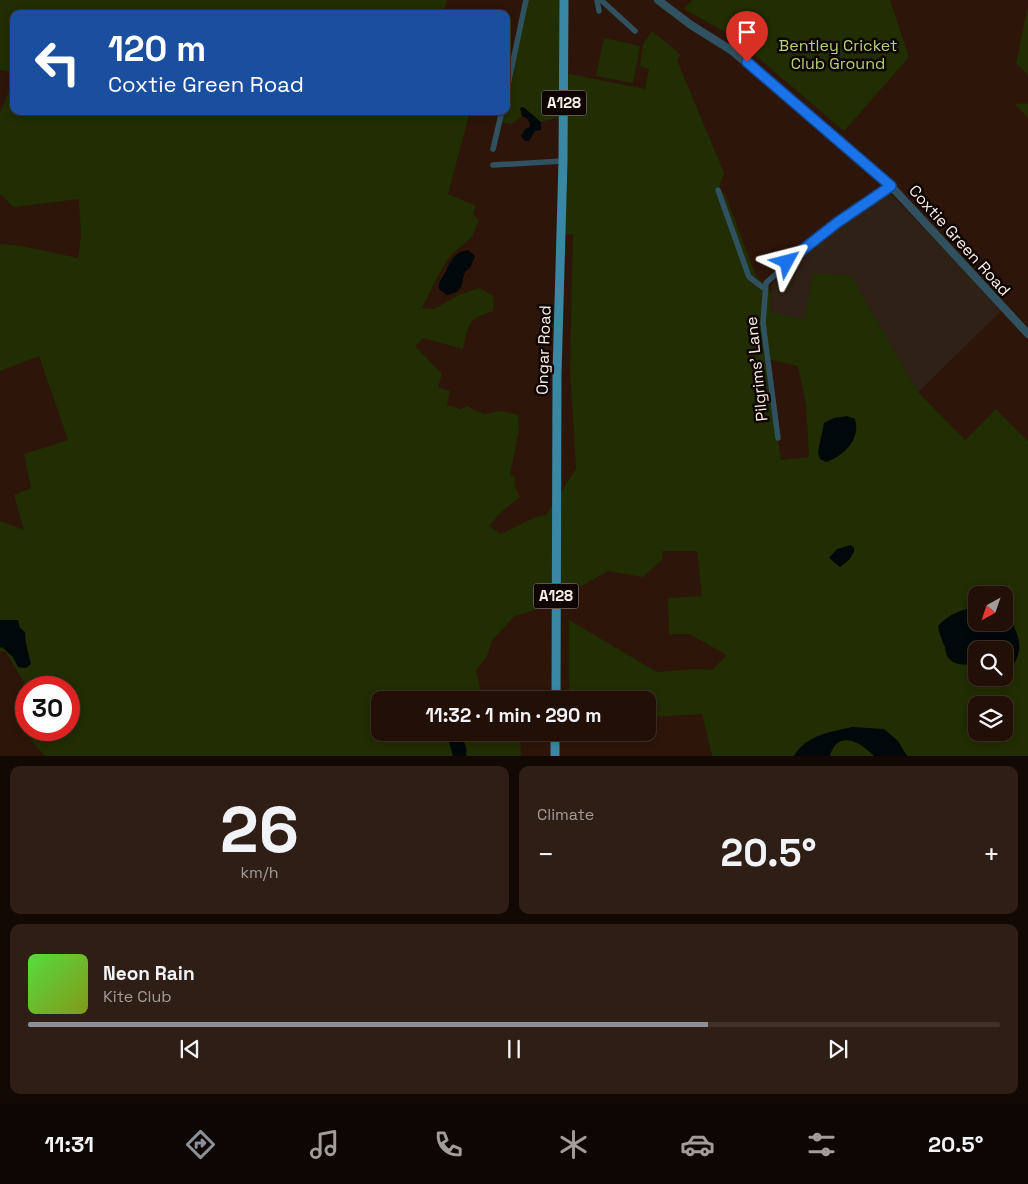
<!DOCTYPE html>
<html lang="en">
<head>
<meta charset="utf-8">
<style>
	body { margin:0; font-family:"Space Grotesk",sans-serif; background:#2e1e15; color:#f1f3f6; height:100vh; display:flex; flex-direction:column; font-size:19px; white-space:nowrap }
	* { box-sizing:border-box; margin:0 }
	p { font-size:16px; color:#a29d9b }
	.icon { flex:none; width:28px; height:28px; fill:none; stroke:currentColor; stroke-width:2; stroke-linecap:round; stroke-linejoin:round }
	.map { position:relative; height:756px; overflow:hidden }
	.side { display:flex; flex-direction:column; gap:10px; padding:10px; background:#130904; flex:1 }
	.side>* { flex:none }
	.hud { position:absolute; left:10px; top:10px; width:500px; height:105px; border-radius:10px; box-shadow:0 2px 8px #0003,0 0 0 1px #3f3028; background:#1a4fa0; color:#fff; overflow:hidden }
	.needle { width:32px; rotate:220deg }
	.fabs { position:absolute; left:968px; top:586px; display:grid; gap:10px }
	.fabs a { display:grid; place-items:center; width:45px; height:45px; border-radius:10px; background:#221007; box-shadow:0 2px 8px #0003,0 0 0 1px #3f3028; font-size:25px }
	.speed { position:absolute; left:15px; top:676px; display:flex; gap:10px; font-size:25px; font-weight:700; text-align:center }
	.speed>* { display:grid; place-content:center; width:65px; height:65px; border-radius:50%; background:#221007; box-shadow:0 2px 8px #0003,0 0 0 1px #3f3028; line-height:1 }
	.speed .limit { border:8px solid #d22; background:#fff; color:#111 }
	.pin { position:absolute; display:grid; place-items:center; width:42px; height:42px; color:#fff; margin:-51px -21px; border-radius:50% 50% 50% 0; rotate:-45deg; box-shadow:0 0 5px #0007 }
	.pin .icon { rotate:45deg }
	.me { position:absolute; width:55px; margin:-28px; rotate:52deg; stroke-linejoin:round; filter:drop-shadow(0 0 4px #0008) }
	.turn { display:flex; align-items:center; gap:18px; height:105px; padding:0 15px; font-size:22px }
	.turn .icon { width:65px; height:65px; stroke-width:2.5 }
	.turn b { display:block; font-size:35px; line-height:42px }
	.big { font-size:38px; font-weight:700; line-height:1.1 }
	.side .card { flex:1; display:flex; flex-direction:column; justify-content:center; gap:8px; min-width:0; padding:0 18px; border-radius:10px; background:#2e1e15 }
	.side .dial { align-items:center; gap:0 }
	.dial b { font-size:65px; line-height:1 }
	.song { display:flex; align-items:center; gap:15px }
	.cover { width:60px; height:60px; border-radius:8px; background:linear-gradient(135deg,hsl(110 70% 55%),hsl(70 70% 35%)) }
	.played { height:5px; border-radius:2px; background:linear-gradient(90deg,#8c9099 70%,#3f3028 70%) }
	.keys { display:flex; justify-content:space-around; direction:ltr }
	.heat { display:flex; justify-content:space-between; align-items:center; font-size:28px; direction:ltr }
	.side .tiles { flex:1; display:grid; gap:10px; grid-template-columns:1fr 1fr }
	.card:last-child { grid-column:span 2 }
	.trip { position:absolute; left:371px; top:691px; width:285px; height:50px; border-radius:10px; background:#221007; box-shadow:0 2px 8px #0003,0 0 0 1px #3f3028; font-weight:700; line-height:50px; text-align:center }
	.menu { display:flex; height:80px; justify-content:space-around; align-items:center; background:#0e0603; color:#a29d9b }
	.menu .icon { width:35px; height:35px }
	.menu .current { color:#8c9099 }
	.menu b { font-size:22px; color:#f1f3f6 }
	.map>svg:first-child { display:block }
	.education { fill:#2f2115 }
	.green { fill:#212d02; fill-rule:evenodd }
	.water { fill:#000809 }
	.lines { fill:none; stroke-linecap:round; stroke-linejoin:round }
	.minor { stroke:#305260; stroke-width:5.5 }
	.tertiary { stroke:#305260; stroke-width:8 }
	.primary { stroke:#3a87a3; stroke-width:9 }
	.route-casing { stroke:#114b97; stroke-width:12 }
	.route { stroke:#1a73e8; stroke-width:9 }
	.labels { text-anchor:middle; stroke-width:5; stroke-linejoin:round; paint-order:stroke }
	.shield { fill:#0e0502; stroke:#b5a9a3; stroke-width:1 }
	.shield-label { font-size:15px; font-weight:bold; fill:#fdefe8 }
	.park-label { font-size:16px; fill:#b3d471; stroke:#0e0502 }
	.street-label { font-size:16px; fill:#fdefe8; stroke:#0e0502 }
</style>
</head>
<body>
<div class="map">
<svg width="1028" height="757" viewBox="0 0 1028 757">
	<rect width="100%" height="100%" fill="#2d1609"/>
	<!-- education -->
	<path class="education" d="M 890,193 L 1002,310 L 827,481 L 806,404 L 798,366 L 769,312 L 772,286 L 776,275 L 836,227 Z"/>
	<!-- green -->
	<path class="green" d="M 0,0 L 447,0 L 443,14 L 14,14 L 14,73 L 0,70 Z
		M 526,0 L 564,0 L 564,75 L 569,74 L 645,89 L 649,69 L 640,66 L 643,44 L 652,31 L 681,55 L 677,60 L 724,173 L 718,190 L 725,194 L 756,276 L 771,292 L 770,312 L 805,320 L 813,273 L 851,276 L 918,392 L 965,440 L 996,409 L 1028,441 L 1028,756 L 712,756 L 702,714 L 648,717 L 648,700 L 569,700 L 569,620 L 657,672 L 698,669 L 712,670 L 727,655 L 689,634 L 669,634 L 668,598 L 702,596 L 697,551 L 662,551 L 663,559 L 643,577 L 608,571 L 544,607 L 515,616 L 493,639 L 486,658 L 476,670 L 483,700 L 380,700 L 380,732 L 491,733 L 493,739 L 520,740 L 521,756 L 45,756 L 20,728 L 26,722 L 26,730 L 69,730 L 69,688 L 27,687 L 5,651 L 0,651 L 0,521 L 24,530 L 14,495 L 31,488 L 24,454 L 68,440 L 39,356 L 0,371 L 0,244 L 22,246 L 78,258 L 81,236 L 79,199 L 14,207 L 0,194 L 0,112 L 14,79 L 14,111 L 470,111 L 448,194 L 476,206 L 473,214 L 479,220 L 472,237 L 450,256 L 440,272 L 422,308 L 434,309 L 461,294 L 479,288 L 494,296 L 493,311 C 468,319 468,324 463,349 L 423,338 L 415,346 L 442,374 L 438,387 L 450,391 L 447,405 L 460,409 L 468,406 L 473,410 L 485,414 L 501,411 L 518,415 L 519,430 L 510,475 L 515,477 L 514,485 L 520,497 L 500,513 L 489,526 L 501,534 C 515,528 531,517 546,515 L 576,469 L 570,368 L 573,234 L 561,234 L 563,116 L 541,122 L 526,109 L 521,108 L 522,116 L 512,124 L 500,122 L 502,111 L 506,111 L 506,92 ZM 767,359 L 798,366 L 806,404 L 809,457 L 781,460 ZM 976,595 L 1004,595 L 1004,622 L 976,622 ZM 976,650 L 1004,650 L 1004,678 L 976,678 ZM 976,705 L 1004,705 L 1004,732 L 976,732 Z
		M 692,0 L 890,0 L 909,57 L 844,131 L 734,37 L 684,9 Z
		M 1028,6 L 1028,75 L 1016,63 Z
		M 604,38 L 640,46 L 633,83 L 596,76 Z
		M 1026,103 L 1028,104 L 1028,118 L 1015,104 Z"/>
	<!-- water -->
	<path class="water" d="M 523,107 L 541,122 L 541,130 L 535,131 L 529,141 L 525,141 L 521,136 L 525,129 L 530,127 C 530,121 528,118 522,116 L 520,108 Z
		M 468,250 L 475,256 L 470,268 L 465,272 L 461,287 L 457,292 L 447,295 L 439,289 C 438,280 443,278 446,271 C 451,260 454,252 468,250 Z
		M 847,416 L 855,419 C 861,439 844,456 826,462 L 820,459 L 818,452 L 824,423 L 834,418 Z
		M 851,545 L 854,548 L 854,552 L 849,560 L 840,567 L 829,558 L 837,549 Z
		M 976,607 L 976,622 L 1004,622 L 1004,613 L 1009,615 C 1018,637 1026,646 1011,669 L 1004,670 L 1004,650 L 976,650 L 976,664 C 966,665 953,666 947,656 C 945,652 946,648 944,645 C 941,638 939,633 938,626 C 949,614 960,610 976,607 Z
		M 0,620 L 18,620 L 20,628 L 25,632 L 26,644 L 31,664 L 26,668 L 18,667 L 13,657 L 2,647 L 0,648 Z
		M 852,727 L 884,729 L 898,741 L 907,756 L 874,756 C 861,742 837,729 830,756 L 794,756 C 806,735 831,732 852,727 Z
		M 456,733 C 464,739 468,747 466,756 L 453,756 L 448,739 L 449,735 Z"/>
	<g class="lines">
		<!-- minor -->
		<path class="minor" d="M 597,0 L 599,11
			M 601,0 L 635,31
			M 506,94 L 526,0
			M 493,149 L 502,111
			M 493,165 L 563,161
			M 718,190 L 749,277 L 765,289
			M 778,438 L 763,323 L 766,283 C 804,246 847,216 891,186"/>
		<!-- tertiary -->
		<path class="tertiary" d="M 658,0 L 691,25 L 731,50 L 891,186 L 1028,334"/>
		<!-- primary -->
		<path class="primary" d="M 556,700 L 557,375 L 563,161 L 564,0
			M 555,757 L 555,732"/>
	</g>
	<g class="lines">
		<!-- route casing -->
		<g class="route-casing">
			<path id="route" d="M 747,62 L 891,186 L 838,222 L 787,262"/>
		</g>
		<!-- route -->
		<use href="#route" class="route"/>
	</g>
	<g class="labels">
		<!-- shield labels -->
		<g class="shield">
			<rect x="541.5" y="90.5" width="45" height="25" rx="4"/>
			<rect x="533.5" y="583.5" width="45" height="25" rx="4"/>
		</g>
		<g class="shield-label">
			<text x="564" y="108">A128</text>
			<text x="556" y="601">A128</text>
		</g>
		<!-- park labels -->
		<g class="park-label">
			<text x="838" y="51">Bentley Cricket<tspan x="838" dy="18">Club Ground</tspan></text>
		</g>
		<!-- street labels -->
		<g class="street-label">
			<text transform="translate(960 240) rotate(48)" y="6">Coxtie Green Road</text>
			<text transform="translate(543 350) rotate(-88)" y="6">Ongar Road</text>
			<text transform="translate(756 369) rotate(-96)" y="6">Pilgrims' Lane</text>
		</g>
	</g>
</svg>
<div class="fabs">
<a><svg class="needle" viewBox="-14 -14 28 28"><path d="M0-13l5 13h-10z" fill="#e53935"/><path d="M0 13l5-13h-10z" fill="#a29d9b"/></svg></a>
<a><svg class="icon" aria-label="search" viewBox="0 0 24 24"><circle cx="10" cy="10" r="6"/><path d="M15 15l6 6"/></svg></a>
<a><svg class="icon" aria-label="layers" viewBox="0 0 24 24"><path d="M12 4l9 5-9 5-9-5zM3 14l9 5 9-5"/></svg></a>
</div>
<div class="speed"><div class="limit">30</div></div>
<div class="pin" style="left:747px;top:62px;background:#d93025"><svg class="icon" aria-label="arrive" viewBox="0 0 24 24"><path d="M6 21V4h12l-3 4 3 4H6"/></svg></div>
<svg class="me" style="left:787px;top:262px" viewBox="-20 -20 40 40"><path d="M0-17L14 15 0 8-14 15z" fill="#1a73e8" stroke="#fff" stroke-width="4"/></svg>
<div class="trip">11:32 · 1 min · 290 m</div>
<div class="hud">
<div class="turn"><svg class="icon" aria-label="left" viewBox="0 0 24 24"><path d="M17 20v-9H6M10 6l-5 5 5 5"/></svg><div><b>120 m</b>Coxtie Green Road</div></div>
</div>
</div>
<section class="side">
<div class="tiles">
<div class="card dial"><b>26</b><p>km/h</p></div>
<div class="card"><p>Climate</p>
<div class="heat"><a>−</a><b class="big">20.5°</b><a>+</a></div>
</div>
<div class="card">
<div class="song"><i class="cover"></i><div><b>Neon Rain</b><p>Kite Club</p></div></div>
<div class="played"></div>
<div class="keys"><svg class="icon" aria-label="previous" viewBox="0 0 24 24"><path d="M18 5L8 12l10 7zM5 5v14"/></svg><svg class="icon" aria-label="pause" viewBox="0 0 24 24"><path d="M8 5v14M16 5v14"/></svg><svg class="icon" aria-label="next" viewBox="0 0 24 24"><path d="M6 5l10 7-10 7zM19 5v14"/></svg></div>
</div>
</div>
</section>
<nav class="menu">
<b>11:31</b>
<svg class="icon current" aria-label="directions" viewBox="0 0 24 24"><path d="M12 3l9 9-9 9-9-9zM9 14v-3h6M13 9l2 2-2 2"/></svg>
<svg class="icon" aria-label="music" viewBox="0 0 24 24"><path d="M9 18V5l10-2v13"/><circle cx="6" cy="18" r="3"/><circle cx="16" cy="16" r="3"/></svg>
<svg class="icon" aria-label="phone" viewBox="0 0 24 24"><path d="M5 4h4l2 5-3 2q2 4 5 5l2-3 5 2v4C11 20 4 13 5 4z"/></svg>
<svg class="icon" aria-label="climate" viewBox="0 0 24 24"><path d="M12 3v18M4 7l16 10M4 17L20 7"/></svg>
<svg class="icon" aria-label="car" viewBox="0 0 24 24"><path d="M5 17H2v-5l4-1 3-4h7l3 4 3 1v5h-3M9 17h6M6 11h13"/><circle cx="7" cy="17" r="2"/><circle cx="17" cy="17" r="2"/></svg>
<svg class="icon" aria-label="filters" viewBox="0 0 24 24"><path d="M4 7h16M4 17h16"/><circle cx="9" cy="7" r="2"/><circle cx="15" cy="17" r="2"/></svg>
<b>20.5°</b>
</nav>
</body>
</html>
